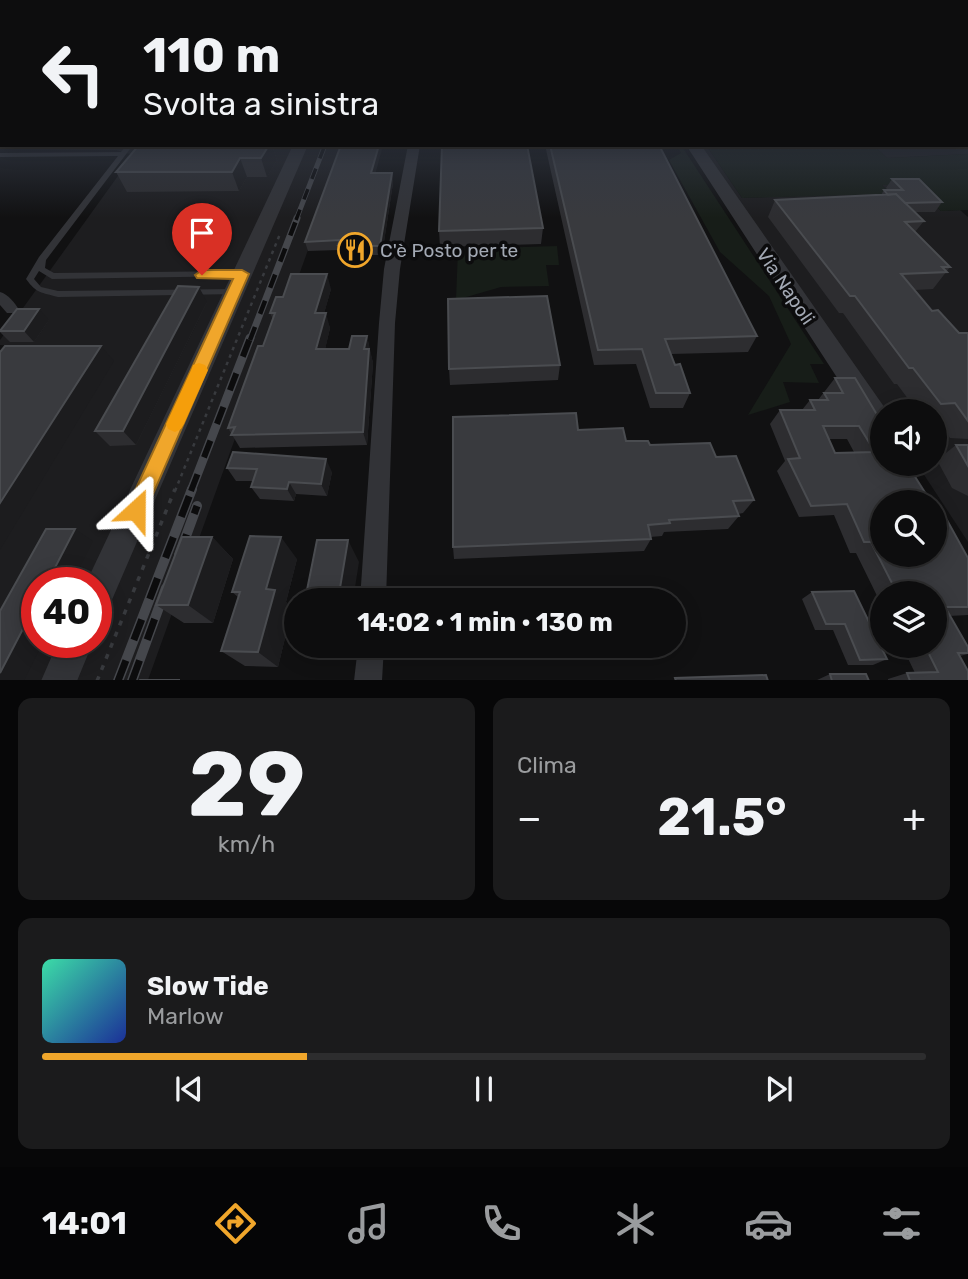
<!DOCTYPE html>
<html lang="it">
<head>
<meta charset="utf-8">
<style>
	body { margin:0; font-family:Rubik,sans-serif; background:#1b1b1c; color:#f1f3f6; height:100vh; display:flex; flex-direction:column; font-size:26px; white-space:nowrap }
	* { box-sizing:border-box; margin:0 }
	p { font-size:23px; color:#9a9c9e }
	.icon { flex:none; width:38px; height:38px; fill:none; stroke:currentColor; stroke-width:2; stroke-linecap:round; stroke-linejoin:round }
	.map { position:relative; height:680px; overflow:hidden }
	.panel { display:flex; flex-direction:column; gap:18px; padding:18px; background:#070708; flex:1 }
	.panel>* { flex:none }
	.hud { position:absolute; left:0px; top:0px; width:970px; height:147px; box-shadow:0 4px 18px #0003,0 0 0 2px #2d2d2e; background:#0d0d0e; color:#f1f3f6; overflow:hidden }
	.tools { position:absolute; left:870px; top:399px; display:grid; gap:14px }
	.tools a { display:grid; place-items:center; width:77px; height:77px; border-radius:50%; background:#0d0d0e; box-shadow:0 4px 18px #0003,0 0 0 2px #2d2d2e; font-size:35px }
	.speed { position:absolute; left:21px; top:567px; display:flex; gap:14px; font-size:35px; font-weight:700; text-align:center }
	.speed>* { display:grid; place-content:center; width:91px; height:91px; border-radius:50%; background:#0d0d0e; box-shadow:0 4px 18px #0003,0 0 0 2px #2d2d2e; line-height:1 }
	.speed .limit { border:10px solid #d22; background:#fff; color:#111 }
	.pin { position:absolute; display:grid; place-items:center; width:60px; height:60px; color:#fff; margin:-72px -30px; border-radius:50% 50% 50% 0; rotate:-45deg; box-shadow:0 0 7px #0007 }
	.pin .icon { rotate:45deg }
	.me { position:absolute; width:77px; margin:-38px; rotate:24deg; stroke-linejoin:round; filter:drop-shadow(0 0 5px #0008) }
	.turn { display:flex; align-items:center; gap:24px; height:147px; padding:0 28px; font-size:32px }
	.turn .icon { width:91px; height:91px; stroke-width:2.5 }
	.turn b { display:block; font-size:49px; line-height:60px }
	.big { font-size:52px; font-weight:700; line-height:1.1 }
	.panel .card { flex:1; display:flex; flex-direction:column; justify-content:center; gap:10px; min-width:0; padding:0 24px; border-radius:14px; background:#1b1b1c }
	.panel .dial { align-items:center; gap:0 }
	.dial b { font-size:91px; line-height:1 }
	.song { display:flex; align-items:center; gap:21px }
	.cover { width:84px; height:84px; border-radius:10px; background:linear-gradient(135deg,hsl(160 70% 55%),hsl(230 70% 35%)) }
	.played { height:7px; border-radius:4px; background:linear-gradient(90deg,#f0a62b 30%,#2d2d2e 30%) }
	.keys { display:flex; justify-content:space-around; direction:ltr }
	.heat { display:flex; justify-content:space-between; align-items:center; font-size:38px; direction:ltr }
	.panel .tiles { flex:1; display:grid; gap:18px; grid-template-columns:1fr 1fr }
	.card:last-child { grid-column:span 2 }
	.trip { position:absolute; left:284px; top:588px; width:402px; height:70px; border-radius:35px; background:#0d0d0e; box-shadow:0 4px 18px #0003,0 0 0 2px #2d2d2e; font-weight:700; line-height:70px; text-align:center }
	.tab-bar { display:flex; height:112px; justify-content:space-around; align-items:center; background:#050506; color:#9a9c9e }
	.tab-bar .icon { width:49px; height:49px }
	.tab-bar .selected { color:#f0a62b }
	.tab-bar b { font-size:32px; color:#f1f3f6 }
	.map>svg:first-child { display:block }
	.built { fill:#1d1d1f; fill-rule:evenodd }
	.green { fill:#171d18 }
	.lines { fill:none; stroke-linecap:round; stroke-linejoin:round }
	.path-far1 { stroke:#383a3e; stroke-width:2.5; stroke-dasharray:3.5 4.5; stroke-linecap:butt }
	.path { stroke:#383a3e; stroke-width:3.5; stroke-dasharray:5 7; stroke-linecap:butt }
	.service { fill:#323337; fill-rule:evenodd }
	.pedestrian { fill:#323337; fill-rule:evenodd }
	.minor { fill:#323337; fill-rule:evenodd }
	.tertiary { fill:#323337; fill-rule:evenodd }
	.rail-far3-casing { stroke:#45474c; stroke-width:5 }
	.rail-far2-casing { stroke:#45474c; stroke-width:7 }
	.rail-far1-casing { stroke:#45474c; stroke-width:9 }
	.rail-casing { stroke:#45474c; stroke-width:10 }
	.rail-far3 { stroke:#0c0c0d; stroke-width:3.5; stroke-dasharray:11; stroke-linecap:butt }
	.rail-far2 { stroke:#0c0c0d; stroke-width:4.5; stroke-dasharray:14; stroke-linecap:butt }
	.rail-far1 { stroke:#0c0c0d; stroke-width:6; stroke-dasharray:18; stroke-linecap:butt }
	.rail { stroke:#0c0c0d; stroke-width:7; stroke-dasharray:22; stroke-linecap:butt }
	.wall { fill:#2d2d30; fill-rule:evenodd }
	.shaded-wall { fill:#1c1c1e }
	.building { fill:#393a3e; stroke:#4a4c50; stroke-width:2; fill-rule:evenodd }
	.route { fill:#f0a62b; stroke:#9c6c1c; stroke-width:2 }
	.slow { fill:#f59e0b }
	.labels { text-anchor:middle; stroke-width:7; stroke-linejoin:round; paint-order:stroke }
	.poi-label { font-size:19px; fill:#a2a8b3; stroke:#0c0c0d; text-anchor:start }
	.street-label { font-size:19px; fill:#a2a8b3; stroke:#0c0c0d }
</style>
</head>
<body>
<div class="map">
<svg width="968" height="681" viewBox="0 0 968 681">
	<rect width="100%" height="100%" fill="#111112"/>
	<!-- built -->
	<path class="built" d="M 0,123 L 2,145 L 346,145 L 291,297 L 286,297 L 148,680 L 0,680 L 0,370 L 14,346 L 0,345 L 0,340 L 133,155 L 116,150 L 0,149 ZM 37,583 L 96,583 L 96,642 L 37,642 Z
		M 968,123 L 968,154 L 887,158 L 873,145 L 968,145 Z
		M 700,145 L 706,145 L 742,198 L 889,193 L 881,184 L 914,185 L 941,211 L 960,210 L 968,217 L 968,542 L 917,464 L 934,464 L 934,411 L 883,411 Z"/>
	<!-- green -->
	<path class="green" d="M 677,145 L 681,145 L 824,364 L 810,364 L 819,383 L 783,382 L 790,402 L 748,415 L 791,344 L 769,296 L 720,252 L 669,160 L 681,153 Z
		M 706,145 L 873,145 L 887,158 L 968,154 L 968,210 L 941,211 L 914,185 L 882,185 L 890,194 L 742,198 Z
		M 557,246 L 559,265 L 546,265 L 549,286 L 501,287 L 456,300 L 458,249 Z"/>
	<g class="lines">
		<!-- path-far1 -->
		<path class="path-far1" d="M 175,491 L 280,234"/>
		<!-- path -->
		<path class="path" d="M 97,681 L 175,489"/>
		<!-- service -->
		<path class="service" d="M 127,145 L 133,145 L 46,260 L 45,268 L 54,273 L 242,271 L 246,274 L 245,276 L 52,279 L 39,271 L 34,279 L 41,287 L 58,291 L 234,289 L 237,290 L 238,292 L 237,294 L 58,297 C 41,292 37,294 26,279 L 39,257 L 118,156 L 0,157 L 0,153 L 121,152 Z"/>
		<!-- pedestrian -->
		<path class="pedestrian" d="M 0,292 C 8,294 15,303 19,310 L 17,313 L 7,313 L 0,305 Z"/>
		<!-- minor -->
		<path class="minor" d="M 408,145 L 420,145 L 400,269 L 395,323 L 386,600 L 360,600 L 379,323 L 384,269 Z
			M 358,646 L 384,646 L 382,681 L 354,681 Z"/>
		<!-- tertiary -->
		<path class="tertiary" d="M 293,145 L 308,145 L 108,609 L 96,613 L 96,583 L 86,583 Z
			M 686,145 L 701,145 L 887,411 L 882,411 L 882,436 L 873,433 Z
			M 58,642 L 93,642 L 77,681 L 41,681 Z"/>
		<!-- rail-far3 casing -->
		<g class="rail-far3-casing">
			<path id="rail-far3" d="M 296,220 L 325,145"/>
		</g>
		<!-- rail-far2 casing -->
		<g class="rail-far2-casing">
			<path id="rail-far2" d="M 250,340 L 297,218"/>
		</g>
		<!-- rail-far1 casing -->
		<g class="rail-far1-casing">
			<path id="rail-far1" d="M 191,491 L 250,338"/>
		</g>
		<!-- rail casing -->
		<g class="rail-casing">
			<path id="rail" d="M 179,555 L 197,506
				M 118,681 L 192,489
				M 132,681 L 166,588"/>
		</g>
		<!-- rail-far3 -->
		<use href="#rail-far3" class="rail-far3"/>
		<!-- rail-far2 -->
		<use href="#rail-far2" class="rail-far2"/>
		<!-- rail-far1 -->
		<use href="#rail-far1" class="rail-far1"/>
		<!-- rail -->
		<use href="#rail" class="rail"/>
	</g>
	<!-- wall -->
	<path class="wall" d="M 139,145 L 272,145 L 277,160 L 267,177 L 247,177 L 239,191 L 127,192 L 116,172 Z
		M 545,145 L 659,145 L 757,336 L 748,352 L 671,354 L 675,365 L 690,393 L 683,408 L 650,408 L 636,364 L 594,365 Z
		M 376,173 L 392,173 L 393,183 L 382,255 L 341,255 L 339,250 L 308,251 L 305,242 Z
		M 892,179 L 942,202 L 935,212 L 915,212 L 924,221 L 915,232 L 950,267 L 933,289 L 915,290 L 932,311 L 959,333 L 968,333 L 968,439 L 950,438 L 937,419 L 934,419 L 934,411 L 917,411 L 897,384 L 894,384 L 843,313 L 839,313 L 768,217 L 775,200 L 881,195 L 884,190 L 888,190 L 886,188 Z
		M 543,228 L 541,244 L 440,247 L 439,231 Z
		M 331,289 L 324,313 L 330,328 L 325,349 L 349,349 L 367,336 L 370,351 L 373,363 L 367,445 L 240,448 L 228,428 L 263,346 L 273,319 L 270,313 L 283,297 Z
		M 207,302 L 136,445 L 110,446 L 95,431 Z
		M 49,320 L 34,342 L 10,342 L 0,332 L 0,330 Z
		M 560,365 L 558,380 L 450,385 L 449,369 Z
		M 835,378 L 931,502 L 968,558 L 968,615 L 949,616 L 968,647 L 968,654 L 960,656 L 968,681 L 888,681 L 888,679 L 907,673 L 915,673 L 902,646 L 934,646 L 934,593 L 882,593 L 882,606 L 856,553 L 850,553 L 834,515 L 799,517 L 777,471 L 785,461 L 770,424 L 780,410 L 802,410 L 810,400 L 818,400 ZM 829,439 L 847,439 L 854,452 L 835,453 Z
		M 578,430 L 626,441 L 716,457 L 754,500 L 743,513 L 738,514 L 739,516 L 728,529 L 664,532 L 662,536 L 650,537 L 651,539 L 644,551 L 454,559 L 453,547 Z
		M 956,445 L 968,445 L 968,496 L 952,488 L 937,460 Z
		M 227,468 L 332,472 L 327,496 L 296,494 L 294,501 L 260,499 L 251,487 L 253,481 L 236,481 Z
		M 212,537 L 233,559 L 213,623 L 184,623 L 156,605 Z
		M 297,559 L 286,602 L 292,609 L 278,667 L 245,666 L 221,651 L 238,597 L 232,592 Z
		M 812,592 L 887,659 L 873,665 L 848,665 L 833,630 L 815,630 L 802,599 Z
		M 830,674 L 869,681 L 815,681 Z"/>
	<!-- shaded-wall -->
	<path class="shaded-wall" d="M 269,145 L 272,145 L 277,160 L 267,177 L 261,158 Z
		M 379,145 L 383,145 L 373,183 L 371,173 Z
		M 240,158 L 247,177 L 239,191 L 232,172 Z
		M 392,173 L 393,183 L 382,255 L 380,246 Z
		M 327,274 L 331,289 L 320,328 L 315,313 Z
		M 199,287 L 207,302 L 136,445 L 123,431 Z
		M 39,309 L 49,320 L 34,342 L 24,331 Z
		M 326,313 L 330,328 L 322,363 L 316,349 Z
		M 367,336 L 373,363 L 367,445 L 363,432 L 364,349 Z
		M 101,346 L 114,361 L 0,550 L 0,503 Z
		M 326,459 L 332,472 L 327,496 L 321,484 Z
		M 289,482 L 296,494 L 294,501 L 287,489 Z
		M 75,529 L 93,541 L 72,583 L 47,583 Z
		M 212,537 L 233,559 L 213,623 L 188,605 Z
		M 281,537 L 297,559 L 286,602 L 292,609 L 278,667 L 258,652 L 266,589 Z
		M 348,540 L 359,562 L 353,600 L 338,600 Z
		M 37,602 L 37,642 L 43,642 L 24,681 L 0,681 L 0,673 Z"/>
	<!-- building -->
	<path class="building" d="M 139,145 L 269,145 L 261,158 L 240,158 L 232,172 L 116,172 Z
		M 341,145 L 379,145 L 371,173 L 392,173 L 380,246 L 338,245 L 340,240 L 305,242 Z
		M 442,145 L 527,145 L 543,228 L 439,231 Z
		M 550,145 L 659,145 L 757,336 L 665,339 L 675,365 L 680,364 L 690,393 L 656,393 L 642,349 L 598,350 Z
		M 892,179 L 919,179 L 942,202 L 905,203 L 896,194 L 888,195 L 884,190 L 903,190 Z
		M 896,194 L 924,221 L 905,222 L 950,267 L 942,267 L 947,272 L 901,274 L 932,311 L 938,310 L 959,333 L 968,333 L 968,421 L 955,403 L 941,404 L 913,368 L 909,368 L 855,296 L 850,296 L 775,200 Z
		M 291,274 L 327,274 L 315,313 L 326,313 L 316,349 L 349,349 L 352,336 L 367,336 L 364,349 L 369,349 L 363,432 L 231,435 L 235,427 L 228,428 L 258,346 L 263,346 L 275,313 L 270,313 L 276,297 L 283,297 Z
		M 178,286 L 199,287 L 123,431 L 95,431 Z
		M 547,296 L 560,365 L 449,369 L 448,299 Z
		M 17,309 L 39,309 L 24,331 L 0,331 Z
		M 5,346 L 101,346 L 0,503 L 0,352 Z
		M 835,378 L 855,378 L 882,423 L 882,464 L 907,464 L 931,502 L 882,502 L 882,555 L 934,555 L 934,506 L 947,520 L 968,558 L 968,607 L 945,607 L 968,647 L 968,653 L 958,653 L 968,671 L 968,681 L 910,681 L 907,673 L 938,672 L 925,646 L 934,646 L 934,593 L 897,593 L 871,542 L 864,542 L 847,504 L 811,506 L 788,459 L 800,458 L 780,410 L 815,410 L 810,400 L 828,400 L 824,393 L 843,393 ZM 823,426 L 859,426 L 875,452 L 835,453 Z
		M 576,413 L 578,430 L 623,428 L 626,441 L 648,441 L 650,445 L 710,443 L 716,457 L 736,456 L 754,500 L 733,501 L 739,516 L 669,520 L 670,523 L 648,525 L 651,539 L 453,547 L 453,417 Z
		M 956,445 L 968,445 L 968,466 Z
		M 233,452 L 326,459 L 321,484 L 289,482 L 287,489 L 251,487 L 257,469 L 227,468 Z
		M 46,529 L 75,529 L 47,583 L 37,583 L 37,602 L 0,673 L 0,611 Z
		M 250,536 L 281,537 L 266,589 L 275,590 L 258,652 L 221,651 L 240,592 L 232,592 Z
		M 182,537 L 212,537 L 188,605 L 156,605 Z
		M 317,540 L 348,540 L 338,600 L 305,600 Z
		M 854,591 L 887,659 L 860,660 L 845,624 L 826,624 L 812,592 Z
		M 830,674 L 866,674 L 869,681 L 832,681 Z
		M 766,675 L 768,681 L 676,681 L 675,678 Z
		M 140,680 L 180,680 L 139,681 Z"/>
	<!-- sky -->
	<linearGradient id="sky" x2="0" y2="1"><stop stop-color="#09090a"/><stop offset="0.56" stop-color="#323844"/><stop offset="1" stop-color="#323844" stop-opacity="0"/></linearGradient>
	<rect width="968" height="218" fill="url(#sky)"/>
	<!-- route -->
	<path class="route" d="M 202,270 L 242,270 L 249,274 L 143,517 L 136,520 L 129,517 L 126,510 L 233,279 L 197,278 L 195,275 Z"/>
	<!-- slow -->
	<path class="slow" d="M 199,363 L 205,365 L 208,370 L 184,424 L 181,429 L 175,432 L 168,429 L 166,424 L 191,370 L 193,365 Z"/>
	<!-- icons -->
	<defs>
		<g id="restaurant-ring" transform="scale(1.75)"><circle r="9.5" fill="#0c0c0d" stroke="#f0a62b" stroke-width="1.5"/><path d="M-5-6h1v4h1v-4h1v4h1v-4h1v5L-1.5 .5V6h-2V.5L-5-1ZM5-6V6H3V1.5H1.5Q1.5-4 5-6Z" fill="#f0a62b"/></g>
	</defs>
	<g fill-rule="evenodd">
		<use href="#restaurant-ring" x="355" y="250"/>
	</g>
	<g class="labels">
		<!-- poi labels -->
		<g class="poi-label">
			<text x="380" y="257">C'è Posto per te</text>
		</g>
		<!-- street labels -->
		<g class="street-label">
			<text transform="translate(786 286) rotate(56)" y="7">Via Napoli</text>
		</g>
	</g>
</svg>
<div class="tools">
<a><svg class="icon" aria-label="sound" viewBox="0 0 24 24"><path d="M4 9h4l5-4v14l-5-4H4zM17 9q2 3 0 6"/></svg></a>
<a><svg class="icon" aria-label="search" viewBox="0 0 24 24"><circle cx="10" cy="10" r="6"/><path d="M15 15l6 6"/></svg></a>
<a><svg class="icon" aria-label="layers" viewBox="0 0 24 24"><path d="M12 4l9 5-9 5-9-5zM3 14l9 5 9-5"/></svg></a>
</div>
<div class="speed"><div class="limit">40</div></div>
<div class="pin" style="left:202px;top:275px;background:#d93025"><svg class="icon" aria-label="arrive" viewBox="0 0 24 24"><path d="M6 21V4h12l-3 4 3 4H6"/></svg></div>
<svg class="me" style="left:136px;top:510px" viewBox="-20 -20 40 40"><path d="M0-17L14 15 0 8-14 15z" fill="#f0a62b" stroke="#fff" stroke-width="4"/></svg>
<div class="trip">14:02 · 1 min · 130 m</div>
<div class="hud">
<div class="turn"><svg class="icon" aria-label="left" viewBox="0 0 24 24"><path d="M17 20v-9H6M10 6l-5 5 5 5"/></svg><div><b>110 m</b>Svolta a sinistra</div></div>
</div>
</div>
<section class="panel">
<div class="tiles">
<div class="card dial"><b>29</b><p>km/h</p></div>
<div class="card"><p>Clima</p>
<div class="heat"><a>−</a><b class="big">21.5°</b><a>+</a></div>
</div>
<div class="card">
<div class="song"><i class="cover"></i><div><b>Slow Tide</b><p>Marlow</p></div></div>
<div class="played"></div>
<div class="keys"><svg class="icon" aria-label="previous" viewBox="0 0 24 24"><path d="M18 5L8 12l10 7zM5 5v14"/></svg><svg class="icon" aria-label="pause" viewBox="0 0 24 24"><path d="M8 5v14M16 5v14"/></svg><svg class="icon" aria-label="next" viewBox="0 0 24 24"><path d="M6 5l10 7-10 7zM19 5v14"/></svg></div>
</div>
</div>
</section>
<nav class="tab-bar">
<b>14:01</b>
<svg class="icon selected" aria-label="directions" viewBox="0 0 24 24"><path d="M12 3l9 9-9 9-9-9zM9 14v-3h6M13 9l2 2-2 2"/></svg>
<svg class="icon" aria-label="music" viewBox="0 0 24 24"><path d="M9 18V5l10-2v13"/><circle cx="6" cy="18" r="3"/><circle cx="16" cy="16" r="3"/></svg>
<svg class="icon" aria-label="phone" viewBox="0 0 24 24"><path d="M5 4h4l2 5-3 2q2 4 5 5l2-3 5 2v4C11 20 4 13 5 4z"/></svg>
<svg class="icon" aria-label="climate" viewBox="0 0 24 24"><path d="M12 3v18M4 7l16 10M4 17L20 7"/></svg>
<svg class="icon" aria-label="car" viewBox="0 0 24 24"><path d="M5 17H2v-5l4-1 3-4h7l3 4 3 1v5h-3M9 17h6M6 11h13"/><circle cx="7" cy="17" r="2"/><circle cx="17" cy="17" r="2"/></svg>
<svg class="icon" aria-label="filters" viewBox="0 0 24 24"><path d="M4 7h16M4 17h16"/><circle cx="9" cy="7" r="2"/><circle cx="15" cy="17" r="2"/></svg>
</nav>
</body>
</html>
